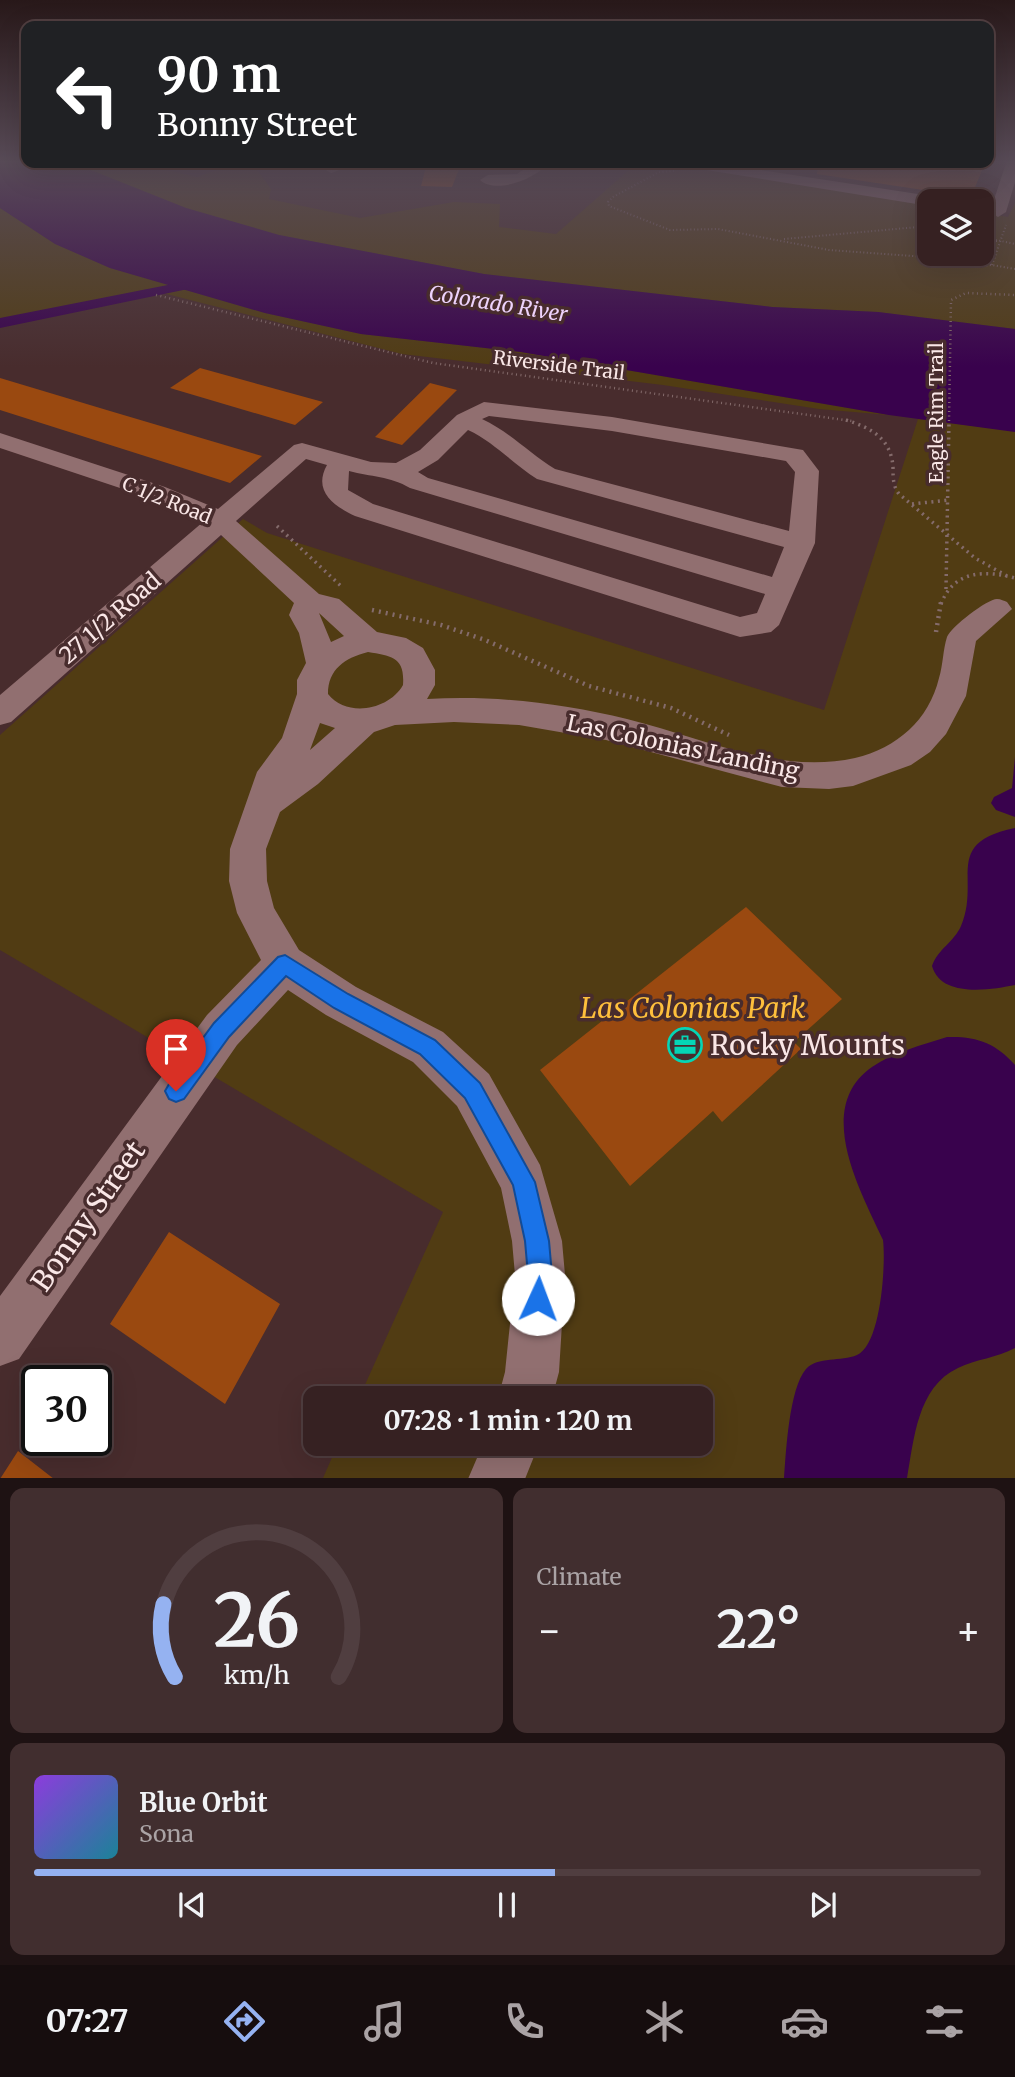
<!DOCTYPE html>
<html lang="en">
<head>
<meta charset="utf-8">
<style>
	body { margin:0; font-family:Merriweather,serif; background:#412e2f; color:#f1f3f6; height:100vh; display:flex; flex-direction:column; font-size:26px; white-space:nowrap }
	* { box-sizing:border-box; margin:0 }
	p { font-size:23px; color:#aaa3a5 }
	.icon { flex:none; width:38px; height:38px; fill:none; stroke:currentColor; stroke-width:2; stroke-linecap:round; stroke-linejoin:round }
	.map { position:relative; height:1478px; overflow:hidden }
	.drawer { display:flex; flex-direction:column; gap:10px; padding:10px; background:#1e1213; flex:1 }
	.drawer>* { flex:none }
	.banner { position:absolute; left:21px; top:21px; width:973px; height:147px; border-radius:14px; box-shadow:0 7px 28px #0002,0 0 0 2px #503e40; background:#202124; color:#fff; overflow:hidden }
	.controls { position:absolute; left:917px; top:189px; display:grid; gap:14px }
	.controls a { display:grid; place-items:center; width:77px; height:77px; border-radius:14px; background:#362122; box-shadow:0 7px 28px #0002,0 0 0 2px #503e40; font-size:35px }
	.speed { position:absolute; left:21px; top:1365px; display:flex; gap:14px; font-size:35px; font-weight:700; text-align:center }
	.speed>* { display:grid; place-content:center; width:91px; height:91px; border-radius:50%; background:#362122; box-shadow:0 7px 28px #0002,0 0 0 2px #503e40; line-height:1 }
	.speed .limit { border:4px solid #111; border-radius:10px; background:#fff; color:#111 }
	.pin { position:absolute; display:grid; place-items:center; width:60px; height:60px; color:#fff; margin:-72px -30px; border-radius:50% 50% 50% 0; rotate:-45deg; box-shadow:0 0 7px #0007 }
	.pin .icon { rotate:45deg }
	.me { position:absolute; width:77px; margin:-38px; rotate:2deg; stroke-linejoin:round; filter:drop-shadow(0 0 5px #0008) }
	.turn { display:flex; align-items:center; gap:24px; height:147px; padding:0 21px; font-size:32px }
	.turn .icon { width:91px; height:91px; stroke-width:2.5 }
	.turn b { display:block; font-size:49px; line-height:60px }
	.big { font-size:52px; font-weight:700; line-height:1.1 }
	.drawer .card { flex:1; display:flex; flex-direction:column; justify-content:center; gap:10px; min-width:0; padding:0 24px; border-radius:14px; background:#412e2f }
	.drawer .dial { align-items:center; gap:0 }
	.dial svg { height:182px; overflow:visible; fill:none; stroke:#503e40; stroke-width:7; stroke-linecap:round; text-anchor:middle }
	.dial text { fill:#f1f3f6; stroke:none }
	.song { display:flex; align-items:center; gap:21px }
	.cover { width:84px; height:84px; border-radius:10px; background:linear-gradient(135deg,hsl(270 70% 55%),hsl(190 70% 35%)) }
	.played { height:7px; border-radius:4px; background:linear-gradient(90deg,#95b2f1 55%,#503e40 55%) }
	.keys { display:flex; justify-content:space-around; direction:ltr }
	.heat { display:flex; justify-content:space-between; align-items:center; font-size:38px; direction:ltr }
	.drawer .tiles { flex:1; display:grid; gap:10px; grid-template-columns:1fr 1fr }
	.card:last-child { grid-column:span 2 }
	.trip { position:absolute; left:303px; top:1386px; width:410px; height:70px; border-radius:14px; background:#362122; box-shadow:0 7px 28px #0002,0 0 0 2px #503e40; font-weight:700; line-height:70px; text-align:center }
	.menu { display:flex; height:112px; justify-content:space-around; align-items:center; background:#160d0e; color:#aaa3a5 }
	.menu .icon { width:49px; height:49px }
	.menu .selected { color:#95b2f1 }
	.menu b { font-size:32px; color:#f1f3f6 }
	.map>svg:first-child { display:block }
	.green { fill:#513c13 }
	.water { fill:#39024d }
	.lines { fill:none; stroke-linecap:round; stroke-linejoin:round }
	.canal { fill:#39024d; fill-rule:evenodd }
	.building { fill:#9a4910 }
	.path-far3 { stroke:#846b6b; stroke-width:2; stroke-dasharray:1 2.5; stroke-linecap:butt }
	.path-far2 { stroke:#846b6b; stroke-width:2.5; stroke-dasharray:1 3.5; stroke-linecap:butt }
	.path-far1 { stroke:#846b6b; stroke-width:3.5; stroke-dasharray:2 4.5; stroke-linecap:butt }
	.path { stroke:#846b6b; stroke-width:4.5; stroke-dasharray:2 5; stroke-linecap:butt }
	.minor { fill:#916f70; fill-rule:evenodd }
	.route { fill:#1a73e8; stroke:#114b97; stroke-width:2 }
	.labels { text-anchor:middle; stroke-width:7; stroke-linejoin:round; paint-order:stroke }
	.far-street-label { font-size:19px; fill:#f9e6e6; stroke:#482c2d }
	.far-water-label { font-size:21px; font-style:italic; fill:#edd2fb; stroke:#482c2d }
	.street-label { font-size:23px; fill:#f9e6e6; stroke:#482c2d }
	.near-park-label { font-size:28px; font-style:italic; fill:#febf3c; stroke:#482c2d }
	.near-poi-label { font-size:28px; fill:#f9e6e6; stroke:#482c2d; text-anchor:start }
	.near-street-label { font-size:28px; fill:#f9e6e6; stroke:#482c2d }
</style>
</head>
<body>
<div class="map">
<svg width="1015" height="1479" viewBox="0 0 1015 1479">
	<rect width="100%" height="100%" fill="#482c2d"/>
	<!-- green -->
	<path class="green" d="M 73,163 L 135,163 L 197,177 L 237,163 L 258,171 L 271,189 L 269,199 L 360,218 L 454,202 L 500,204 L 499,227 L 556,234 L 637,163 L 669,163 L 929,204 L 929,254 L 982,254 L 982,213 L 1008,217 L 1015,203 L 1015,329 L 878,312 L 772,307 L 484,274 L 279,235 L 186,208 Z
		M 0,208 L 56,244 L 110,268 L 265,313 L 361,334 L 521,352 L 889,415 L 819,409 L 663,385 L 402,354 L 147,289 L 0,324 Z
		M 918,419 L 1015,431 L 1015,1478 L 323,1478 L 338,1444 L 700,1444 L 700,1398 L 359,1398 L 443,1212 L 0,950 L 0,735 L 243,519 L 267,533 L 824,710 Z"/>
	<!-- water -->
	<path class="water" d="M 0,160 L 73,163 L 186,208 L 279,235 L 484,274 L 772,307 L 878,312 L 1015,329 L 1015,432 L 889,415 L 521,352 L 361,334 L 265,313 L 110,268 L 55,244 L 0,208 Z
		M 1015,757 L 1015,817 L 996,810 L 991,803 L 994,797 L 1012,788 Z
		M 1015,828 L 1015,985 C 990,990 941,998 932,966 C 938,949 954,942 961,926 C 981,879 942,843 1015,828 Z
		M 947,1037 C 976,1036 996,1043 1015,1065 L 1015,1348 C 997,1358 976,1359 958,1368 C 917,1387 914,1440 907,1478 L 784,1478 C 786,1452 789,1389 806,1369 C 818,1356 841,1362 857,1355 C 881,1345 886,1264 883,1240 C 861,1192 813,1108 872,1067 C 894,1052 922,1045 947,1037 Z"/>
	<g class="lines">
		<!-- canal -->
		<path class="canal" d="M 183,282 L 188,283 L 188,289 L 0,328 L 0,318 Z"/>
	</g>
	<!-- building -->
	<path class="building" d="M 427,163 L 461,164 L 452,187 L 421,186 Z
		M 818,163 L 949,163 L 983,168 L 973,192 L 965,191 L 963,196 L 817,174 Z
		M 200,368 L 323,402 L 295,425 L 170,388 Z
		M 0,378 L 110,411 L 262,456 L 230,483 L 0,410 Z
		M 430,383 L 457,390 L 402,445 L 375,437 Z
		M 746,907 L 842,999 L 794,1042 L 801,1049 L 722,1122 L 713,1111 L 630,1186 L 540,1070 Z
		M 169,1232 L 280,1304 L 225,1404 L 110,1324 Z
		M 18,1451 L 54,1479 L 0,1479 Z"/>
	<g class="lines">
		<!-- path-far3 -->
		<path class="path-far3" d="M 651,163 L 663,171
			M 674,171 L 659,172 L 613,197 L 608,202 L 609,206 L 670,230 L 718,229 L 829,250 L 967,260 L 979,257 L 992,265 L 1015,269
			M 982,237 L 1015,244
			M 784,239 L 929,226
			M 982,241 L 998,241
			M 968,260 L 976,267 L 991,265
			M 992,265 L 1006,225"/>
		<!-- path-far2 -->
		<path class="path-far2" d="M 156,295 L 433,363 L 852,421
			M 949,421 L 951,300 L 966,293 L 1015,295"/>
		<!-- path-far1 -->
		<path class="path-far1" d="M 846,420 C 872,428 891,439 893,467 C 893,478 893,486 899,494 L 975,558 L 1007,576
			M 912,504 L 949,500
			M 277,526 L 342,587
			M 946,589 L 949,420
			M 941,604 C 954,570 985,570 1015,578"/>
		<!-- path -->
		<path class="path" d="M 372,610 L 441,625 L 485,640 L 589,686 L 671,708 L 729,735
			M 936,632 L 941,602"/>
		<!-- minor -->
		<path class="minor" d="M 1007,160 L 1015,160 L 1015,182 L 1006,212 L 998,217 L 990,212 Z
			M 337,163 L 359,163 L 331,173 L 324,169 Z
			M 533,163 L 549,163 C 536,178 497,195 480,180 L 488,175 L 517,174 Z
			M 681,163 L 715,163 L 931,196 L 939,201 L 929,201 L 929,206 L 688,167 Z
			M 484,402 L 612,417 L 803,450 L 819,471 L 815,543 L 779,625 L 771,632 L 740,637 L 355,516 C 332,505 313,490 327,465 L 306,459 L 236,521 L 319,594 L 339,599 L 377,632 L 406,638 L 423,648 L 435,670 L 435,685 L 427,699 C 494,695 562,703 627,719 C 701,737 778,775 855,758 C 897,748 929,720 939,678 C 943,665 943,649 947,637 C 951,627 987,599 997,599 C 1001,599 1004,601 1007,602 L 1012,609 L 976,641 L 966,696 L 946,734 L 930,752 L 911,765 L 853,786 L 829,789 L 782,787 L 606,740 L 519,725 L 454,722 L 395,725 L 374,732 L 318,784 L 280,812 L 266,849 L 267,881 L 274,908 L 299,950 L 356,987 L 443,1032 L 489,1074 L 540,1165 L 562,1241 L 565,1275 L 559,1372 L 552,1398 L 498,1398 L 505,1372 L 515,1275 L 512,1241 L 501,1188 L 457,1106 L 413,1062 L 326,1015 L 288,990 L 237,1045 L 19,1359 L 0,1366 L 0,1296 L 207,1015 L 261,960 L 237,913 L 229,881 L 230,849 L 257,772 L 282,738 L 297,694 L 297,680 L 306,663 L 299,633 L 289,615 L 294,603 L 221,535 L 11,722 L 0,725 L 0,695 L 203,522 L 147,497 L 0,448 L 0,433 L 165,487 L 218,509 L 294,445 L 302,443 L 371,462 L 396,463 L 420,450 L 457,415 ZM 489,416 L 612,431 L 786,461 L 795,472 L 789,531 L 555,469 C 529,453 510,432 482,419 ZM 468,430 C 494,442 513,464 537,479 L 784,547 L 772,577 L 428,478 L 418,472 L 438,460 ZM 349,471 C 371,477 390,476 410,488 L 765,594 L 757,613 L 740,617 L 373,504 L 348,490 ZM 319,613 L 344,636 L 331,642 ZM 368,652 C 392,656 405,657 403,685 C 389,710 347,718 328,694 C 328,669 345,658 368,652 ZM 320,723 L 335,728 L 310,750 Z
			M 483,1444 L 539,1444 L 525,1479 L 468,1479 Z"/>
	</g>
	<!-- sky -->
	<linearGradient id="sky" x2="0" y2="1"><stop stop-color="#281819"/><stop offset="0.44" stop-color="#584b57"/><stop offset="1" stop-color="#584b57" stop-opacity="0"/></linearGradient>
	<rect width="1015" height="367" fill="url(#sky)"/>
	<!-- route -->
	<path class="route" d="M 285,955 L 348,994 L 435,1040 L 480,1083 L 535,1182 L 549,1241 L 552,1275 L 547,1308 L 538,1311 L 529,1308 L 526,1299 L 528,1275 L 525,1241 L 513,1185 L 465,1098 L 420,1054 L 334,1008 L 286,976 L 229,1037 L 184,1099 L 176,1102 L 169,1099 L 165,1091 L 169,1084 L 214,1023 L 278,957 Z"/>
	<!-- icons -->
	<defs>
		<g id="office-ring" transform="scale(1.75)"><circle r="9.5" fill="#482c2d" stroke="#05d5b6" stroke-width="1.5"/><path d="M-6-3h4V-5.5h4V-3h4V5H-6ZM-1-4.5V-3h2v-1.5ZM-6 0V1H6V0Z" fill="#05d5b6"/></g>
	</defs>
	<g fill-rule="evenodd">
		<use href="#office-ring" x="685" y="1045"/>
	</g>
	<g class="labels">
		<!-- far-street labels -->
		<g class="far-street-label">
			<text transform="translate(559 365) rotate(7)" y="7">Riverside Trail</text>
			<text transform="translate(936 413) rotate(-90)" y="7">Eagle Rim Trail</text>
			<text transform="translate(167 500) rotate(22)" y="7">C 1/2 Road</text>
		</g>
		<!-- far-water labels -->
		<g class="far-water-label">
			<text transform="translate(498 304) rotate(9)" y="7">Colorado River</text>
		</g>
		<!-- street labels -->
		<g class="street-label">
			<text transform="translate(110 618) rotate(-41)" y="8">27 1/2 Road</text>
			<text transform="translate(683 747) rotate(12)" y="8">Las Colonias Landing</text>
		</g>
		<!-- near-park labels -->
		<g class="near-park-label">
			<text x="693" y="1018">Las Colonias Park</text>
		</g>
		<!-- near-poi labels -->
		<g class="near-poi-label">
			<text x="710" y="1055">Rocky Mounts</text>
		</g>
		<!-- near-street labels -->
		<g class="near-street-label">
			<text transform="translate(88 1216) rotate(-55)" y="10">Bonny Street</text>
		</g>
	</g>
</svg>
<div class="controls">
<a><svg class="icon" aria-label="layers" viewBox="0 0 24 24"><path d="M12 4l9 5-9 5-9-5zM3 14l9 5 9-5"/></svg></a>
</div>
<div class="speed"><div class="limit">30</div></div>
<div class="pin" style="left:176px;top:1091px;background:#d93025"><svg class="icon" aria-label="arrive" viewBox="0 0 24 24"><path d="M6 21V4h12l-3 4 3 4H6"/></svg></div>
<svg class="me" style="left:538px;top:1299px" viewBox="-20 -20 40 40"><circle r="19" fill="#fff"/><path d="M0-13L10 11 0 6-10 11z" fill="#1a73e8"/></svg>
<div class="trip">07:28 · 1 min · 120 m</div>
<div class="banner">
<div class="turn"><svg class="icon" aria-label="left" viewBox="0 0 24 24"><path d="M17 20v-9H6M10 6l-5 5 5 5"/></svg><div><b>90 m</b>Bonny Street</div></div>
</div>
</div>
<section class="drawer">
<div class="tiles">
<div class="card dial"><svg viewBox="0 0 100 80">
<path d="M14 69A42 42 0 1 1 86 69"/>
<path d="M14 69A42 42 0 0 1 9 37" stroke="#95b2f1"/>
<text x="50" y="56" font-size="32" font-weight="700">26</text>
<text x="50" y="72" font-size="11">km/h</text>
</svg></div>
<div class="card"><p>Climate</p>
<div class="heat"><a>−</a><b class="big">22°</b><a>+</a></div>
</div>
<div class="card">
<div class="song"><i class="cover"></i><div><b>Blue Orbit</b><p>Sona</p></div></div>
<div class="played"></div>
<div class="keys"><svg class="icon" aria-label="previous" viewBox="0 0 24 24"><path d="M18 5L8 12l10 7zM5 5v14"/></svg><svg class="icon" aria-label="pause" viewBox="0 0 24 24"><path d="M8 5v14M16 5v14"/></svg><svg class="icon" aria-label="next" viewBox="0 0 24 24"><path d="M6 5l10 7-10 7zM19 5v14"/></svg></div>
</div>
</div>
</section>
<nav class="menu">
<b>07:27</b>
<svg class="icon selected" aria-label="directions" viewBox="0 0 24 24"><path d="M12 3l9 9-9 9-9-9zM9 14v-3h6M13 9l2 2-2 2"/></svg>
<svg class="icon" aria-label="music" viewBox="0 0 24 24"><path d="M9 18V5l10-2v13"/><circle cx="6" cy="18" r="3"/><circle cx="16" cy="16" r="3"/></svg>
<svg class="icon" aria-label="phone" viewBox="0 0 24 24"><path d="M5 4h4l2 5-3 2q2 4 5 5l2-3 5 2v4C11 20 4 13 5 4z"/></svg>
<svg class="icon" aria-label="climate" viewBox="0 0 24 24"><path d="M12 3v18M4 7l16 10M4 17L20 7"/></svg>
<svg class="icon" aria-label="car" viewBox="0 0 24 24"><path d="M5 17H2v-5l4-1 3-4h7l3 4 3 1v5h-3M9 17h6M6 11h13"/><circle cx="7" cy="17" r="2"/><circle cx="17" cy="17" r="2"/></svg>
<svg class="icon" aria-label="filters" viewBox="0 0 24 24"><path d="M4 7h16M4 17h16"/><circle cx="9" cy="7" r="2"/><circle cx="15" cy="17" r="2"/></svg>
</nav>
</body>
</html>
